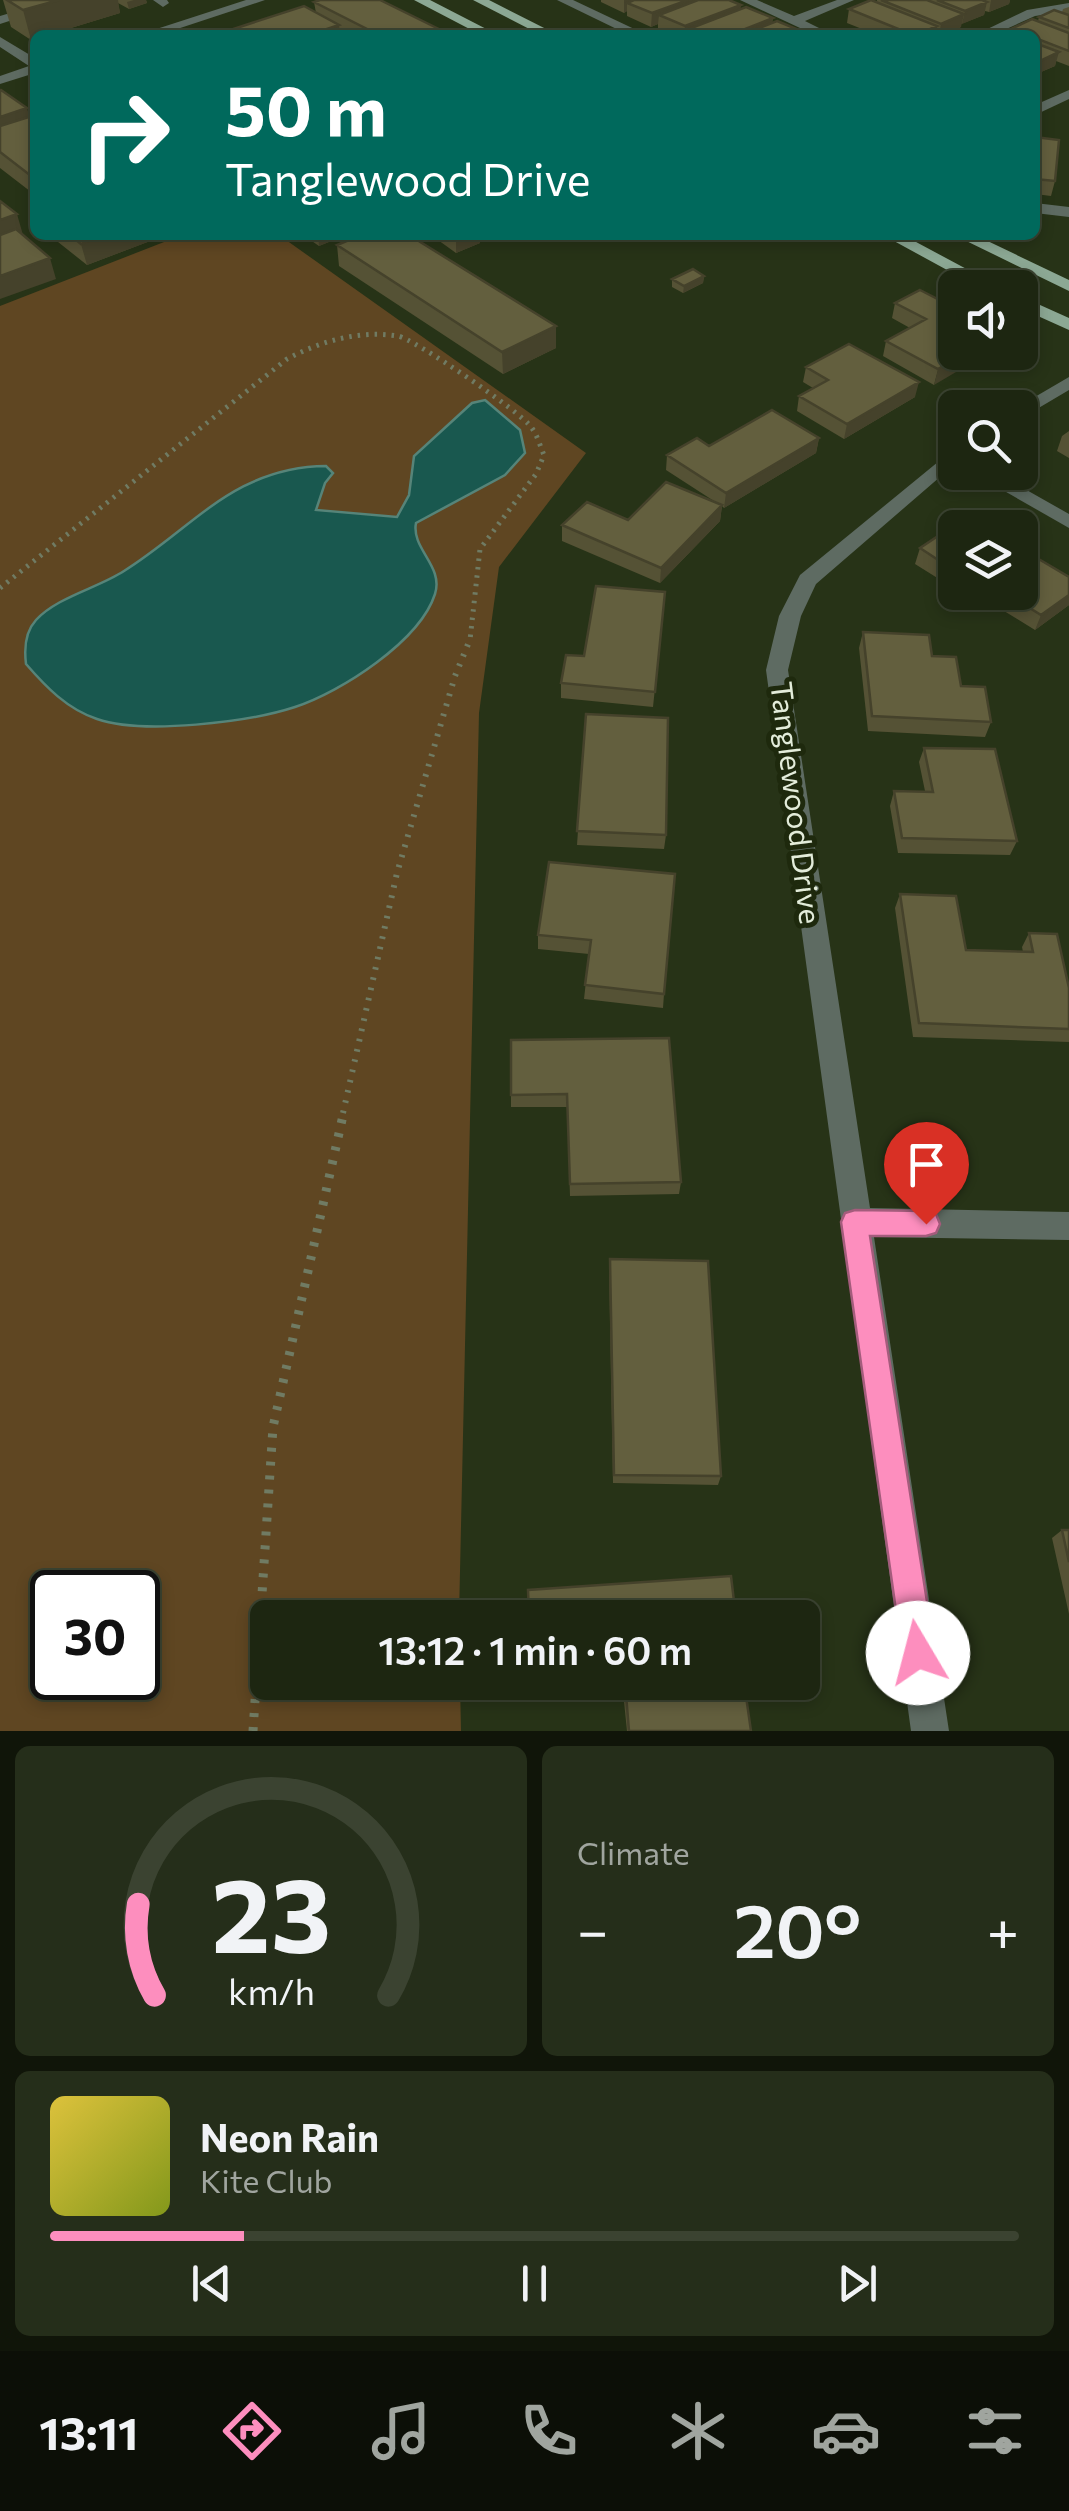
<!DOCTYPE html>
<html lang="en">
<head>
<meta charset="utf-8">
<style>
	body { margin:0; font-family:Commissioner,sans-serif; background:#252e1a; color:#f1f3f6; height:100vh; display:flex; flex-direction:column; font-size:38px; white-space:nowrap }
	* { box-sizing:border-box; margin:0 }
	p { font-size:32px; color:#a0a59f }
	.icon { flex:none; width:55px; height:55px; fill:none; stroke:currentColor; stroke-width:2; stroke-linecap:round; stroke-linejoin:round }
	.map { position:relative; height:1731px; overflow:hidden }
	.side { display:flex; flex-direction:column; gap:15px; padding:15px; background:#101509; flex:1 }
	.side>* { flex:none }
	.guide { position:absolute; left:30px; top:30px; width:1010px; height:210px; border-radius:15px; box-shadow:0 5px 15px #0003,0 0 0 2px #3b4331; background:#00695c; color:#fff; overflow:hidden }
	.tools { position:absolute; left:938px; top:270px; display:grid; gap:20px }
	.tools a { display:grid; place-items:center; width:100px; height:100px; border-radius:15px; background:#1d2611; box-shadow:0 5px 15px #0003,0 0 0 2px #3b4331; font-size:50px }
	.speed { position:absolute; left:30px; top:1570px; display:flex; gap:20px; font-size:50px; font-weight:700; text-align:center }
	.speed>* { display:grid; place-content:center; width:130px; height:130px; border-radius:50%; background:#1d2611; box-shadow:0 5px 15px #0003,0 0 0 2px #3b4331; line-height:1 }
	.speed .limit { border:5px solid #111; border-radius:15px; background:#fff; color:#111 }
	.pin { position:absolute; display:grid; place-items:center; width:85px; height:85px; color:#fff; margin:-102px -42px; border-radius:50% 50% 50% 0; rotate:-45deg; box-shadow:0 0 10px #0007 }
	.pin .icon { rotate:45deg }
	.me { position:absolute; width:110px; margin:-55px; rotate:352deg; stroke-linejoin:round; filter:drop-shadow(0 0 8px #0008) }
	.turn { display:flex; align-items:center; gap:35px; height:210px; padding:0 30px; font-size:45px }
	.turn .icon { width:130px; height:130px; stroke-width:2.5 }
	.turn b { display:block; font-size:70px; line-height:85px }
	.big { font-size:75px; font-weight:600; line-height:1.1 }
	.side .widget { flex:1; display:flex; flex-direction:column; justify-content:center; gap:15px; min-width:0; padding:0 35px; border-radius:15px; background:#252e1a }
	.side .dial { align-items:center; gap:0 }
	.dial svg { height:260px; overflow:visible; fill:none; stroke:#3b4331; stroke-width:7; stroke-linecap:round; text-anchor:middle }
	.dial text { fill:#f1f3f6; stroke:none }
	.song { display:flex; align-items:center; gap:30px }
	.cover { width:120px; height:120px; border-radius:15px; background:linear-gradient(135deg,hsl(50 70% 55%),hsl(70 70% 35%)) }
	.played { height:10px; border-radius:5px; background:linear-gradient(90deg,#fd8ebe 20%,#3b4331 20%) }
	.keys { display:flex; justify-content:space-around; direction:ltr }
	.heat { display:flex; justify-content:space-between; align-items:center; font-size:55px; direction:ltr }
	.side .tiles { flex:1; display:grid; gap:15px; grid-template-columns:1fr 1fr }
	.widget:last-child { grid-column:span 2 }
	.trip { position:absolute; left:250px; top:1600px; width:570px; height:100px; border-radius:15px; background:#1d2611; box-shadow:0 5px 15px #0003,0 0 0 2px #3b4331; font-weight:600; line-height:100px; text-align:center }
	.tabs { display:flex; height:160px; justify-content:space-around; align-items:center; background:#0c0f07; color:#a0a59f }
	.tabs .icon { width:70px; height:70px }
	.tabs .active { color:#fd8ebe }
	.tabs b { font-size:45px; color:#f1f3f6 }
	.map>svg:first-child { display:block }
	.green { fill:#5f4622; fill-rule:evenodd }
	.water { fill:#19584f; stroke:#568479; stroke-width:2.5 }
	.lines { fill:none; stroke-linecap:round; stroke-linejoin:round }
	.path-far2 { stroke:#707b63; stroke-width:5; stroke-dasharray:2.5 6; stroke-linecap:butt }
	.path-far1 { stroke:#707b63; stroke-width:6; stroke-dasharray:2.5 8; stroke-linecap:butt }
	.path { stroke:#707b63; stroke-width:9; stroke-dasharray:4 10; stroke-linecap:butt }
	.minor { fill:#5e6b62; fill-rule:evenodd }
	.major { fill:#8ca894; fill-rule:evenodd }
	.wall { fill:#555235 }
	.shaded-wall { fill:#45422b }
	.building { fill:#635f3e; stroke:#45422b; stroke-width:2.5 }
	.route { fill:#fd8ebe; stroke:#a45c7c; stroke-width:2.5 }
	.labels { text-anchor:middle; stroke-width:10; stroke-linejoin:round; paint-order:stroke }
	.street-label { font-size:30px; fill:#e3ecda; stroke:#1e290d }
</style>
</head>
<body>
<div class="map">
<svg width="1069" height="1731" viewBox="0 0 1069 1731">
	<rect width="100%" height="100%" fill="#273317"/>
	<!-- green -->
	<path class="green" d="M 182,235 L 279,235 L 586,453 L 499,567 L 479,713 L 459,1617 L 268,1618 L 268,1682 L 460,1683 L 461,1731 L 0,1731 L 0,306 ZM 52,1592 L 138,1592 L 138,1678 L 52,1678 Z"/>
	<!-- water -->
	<path class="water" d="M 485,400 L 520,430 L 525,453 L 505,475 L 416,523 C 411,549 444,566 435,594 C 420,641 341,692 295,707 C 249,722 143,735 97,719 C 67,709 46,687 26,664 C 24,648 25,632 36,620 C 57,597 98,588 124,571 C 193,528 234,467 326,466 L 333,473 L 325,483 L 316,510 L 397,517 L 409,495 L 414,456 L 472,403 Z"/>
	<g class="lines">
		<!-- path-far2 -->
		<path class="path-far2" d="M 0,588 L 287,359 C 321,341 359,330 398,336 C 414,339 521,412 531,427 C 537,434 540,446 544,455 L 536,474 L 480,549 L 470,640"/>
		<!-- path-far1 -->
		<path class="path-far1" d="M 343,1113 L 397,873 L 455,676 L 471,637"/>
		<!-- path -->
		<path class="path" d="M 253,1731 L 273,1427 L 344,1111"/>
		<!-- minor -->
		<path class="minor" d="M 54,0 L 74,0 L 0,24 L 0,16 Z
			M 153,0 L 167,0 L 169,3 L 163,7 Z
			M 246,0 L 265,0 L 159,35 L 138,35 Z
			M 557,0 L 573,0 L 647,35 L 629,35 Z
			M 740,0 L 757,0 L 794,16 L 837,0 L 854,0 L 805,21 L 833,35 L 815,35 Z
			M 1069,3 L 1069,11 L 1035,16 L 993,35 L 975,35 L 1027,10 Z
			M 0,37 L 35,58 L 35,73 L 0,84 L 0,76 L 29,66 L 0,47 Z
			M 1069,90 L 1069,99 L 1035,115 L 1035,105 Z
			M 1035,203 L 1069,207 L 1069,217 L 1035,213 Z
			M 1069,377 L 1069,390 L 1020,419 L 1020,408 L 1016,408 Z
			M 955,448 L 955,464 L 816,584 L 801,616 L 788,670 L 870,1208 L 1069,1212 L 1069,1240 L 874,1237 L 949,1731 L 911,1731 L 766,670 L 779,616 L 800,575 Z
			M 971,472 L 995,472 L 1069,514 L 1069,528 Z"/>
		<!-- major -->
		<path class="major" d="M 414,0 L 430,0 L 498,35 L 481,35 Z
			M 473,0 L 489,0 L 558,35 L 541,35 Z
			M 883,235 L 903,235 L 1002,288 L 980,288 Z
			M 954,235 L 975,235 L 1069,280 L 1069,291 Z
			M 1020,296 L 1069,318 L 1069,330 L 1020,308 Z"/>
	</g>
	<!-- wall -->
	<path class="wall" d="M 3,0 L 146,0 L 147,3 L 129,9 L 118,3 L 120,13 L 48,35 L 35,35 L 35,39 L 31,40 L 11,27 Z
		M 601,0 L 729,0 L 741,5 L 740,9 L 773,18 L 772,23 L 804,35 L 674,35 L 658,28 L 658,24 L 651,27 L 627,16 L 627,11 L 624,13 L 601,2 Z
		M 877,0 L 1010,0 L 1009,4 L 989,12 L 985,11 L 984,15 L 961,24 L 961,27 L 943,35 L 877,35 L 847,23 L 849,9 L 877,3 Z
		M 314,2 L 451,35 L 344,35 L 316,13 Z
		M 1069,7 L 1069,66 L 1056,61 L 1055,66 L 1041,72 L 1038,83 L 1035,84 L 1035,35 L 1005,35 L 1009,33 L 1011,29 L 1038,21 L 1039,17 L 1062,13 L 1063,9 Z
		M 0,91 L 30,117 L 35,115 L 35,195 L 0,168 Z
		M 1035,137 L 1055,181 L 1051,196 L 1035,194 Z
		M 52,235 L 166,235 L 87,265 L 53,238 Z
		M 303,235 L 346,235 L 319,246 Z
		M 431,235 L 480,235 L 480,243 L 456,253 Z
		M 337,245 L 556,348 L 503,374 L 339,266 Z
		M 704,276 L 703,283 L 683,293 L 672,287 L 672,279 Z
		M 895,303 L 955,308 L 934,385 L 883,356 L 886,341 L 910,328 L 892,318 Z
		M 806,367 L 915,397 L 844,439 L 797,411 L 799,396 L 813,388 L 803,382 Z
		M 1069,431 L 1069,458 L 1057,451 L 1062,436 Z
		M 819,438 L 816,453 L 724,508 L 722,506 L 720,521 L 660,583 L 562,541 L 562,525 L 628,520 L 717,503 L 666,470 L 667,455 L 709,446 Z
		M 955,528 L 955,589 L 915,564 L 920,548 Z
		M 1069,577 L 1069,605 L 1035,630 L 986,600 L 980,605 L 960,592 L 1020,592 Z
		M 665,592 L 653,707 L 561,698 L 561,683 L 584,656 Z
		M 863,632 L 932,656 L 961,686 L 991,722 L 985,737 L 868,731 L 859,648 Z
		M 586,714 L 666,835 L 664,849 L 577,845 Z
		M 924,748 L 1017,841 L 1010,855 L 898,853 L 890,806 L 894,791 L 925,791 L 919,762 Z
		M 549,862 L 664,994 L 663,1008 L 584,999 L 589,954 L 538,949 L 538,935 Z
		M 900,894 L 966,950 L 1023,952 L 1022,947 L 1029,933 L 1069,988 L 1069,1042 L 913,1037 L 895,908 Z
		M 511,1040 L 681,1182 L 679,1194 L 570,1196 L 567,1107 L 511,1107 Z
		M 610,1259 L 721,1476 L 718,1485 L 613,1483 L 609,1270 Z
		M 1062,1530 L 1069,1530 L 1069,1614 L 1052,1538 Z
		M 533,1682 L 583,1682 L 533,1686 Z
		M 622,1682 L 744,1682 L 751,1731 L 627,1731 Z"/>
	<!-- shaded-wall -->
	<path class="shaded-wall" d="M 59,0 L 118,0 L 120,13 L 48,35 L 35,35 L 35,39 L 31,40 L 23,10 Z
		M 134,0 L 146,0 L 147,3 L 129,9 L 127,2 Z
		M 624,0 L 658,0 L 627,3 L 627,11 L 624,13 Z
		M 688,0 L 709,0 L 659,15 L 658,24 L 651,27 L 652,13 Z
		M 991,0 L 1010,0 L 1009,4 L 989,12 Z
		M 987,2 L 984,15 L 962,24 L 965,11 Z
		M 741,5 L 739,18 L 686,30 L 684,35 L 685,26 Z
		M 964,14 L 961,27 L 943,35 L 939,35 L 941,24 Z
		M 773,18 L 771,32 L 763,35 L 730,35 Z
		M 339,25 L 340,35 L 309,35 Z
		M 937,26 L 936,35 L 917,35 Z
		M 1059,52 L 1055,66 L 1041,72 L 1038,83 L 1035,84 L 1035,72 L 1038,62 Z
		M 27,108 L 33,128 L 0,139 L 0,117 Z
		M 17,214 L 23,235 L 0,244 L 0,220 Z
		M 105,235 L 166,235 L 87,265 L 81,244 Z
		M 318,235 L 346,235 L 319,246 Z
		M 464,235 L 480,235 L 480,243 L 456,253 L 456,239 Z
		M 489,235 L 503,235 L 489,240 Z
		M 50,258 L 56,279 L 0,299 L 0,276 Z
		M 704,276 L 703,283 L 683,293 L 684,286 Z
		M 556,326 L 556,348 L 503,374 L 502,352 Z
		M 967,352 L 990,352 L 934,385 L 938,369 Z
		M 919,382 L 915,397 L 844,439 L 847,424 Z
		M 819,438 L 816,453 L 724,508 L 726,493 Z
		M 722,505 L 720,521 L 660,583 L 661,568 Z
		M 984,592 L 989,592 L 986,600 L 980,605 Z
		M 1069,595 L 1069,605 L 1035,630 L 1041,615 Z"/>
	<!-- building -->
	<path class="building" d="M 7,0 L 59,0 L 23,10 Z
		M 320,0 L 380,0 L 451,35 L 379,35 L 314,2 Z
		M 634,0 L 688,0 L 652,13 L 627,3 Z
		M 698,0 L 729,0 L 741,5 L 685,26 L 659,15 Z
		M 871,0 L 937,26 L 917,35 L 913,35 L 849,9 Z
		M 881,0 L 927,0 L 964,14 L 941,24 Z
		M 937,0 L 982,0 L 987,2 L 965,11 Z
		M 304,6 L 339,25 L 309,35 L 215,35 Z
		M 746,7 L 773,18 L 730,35 L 698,35 L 686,30 Z
		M 1054,10 L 1069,15 L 1069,28 L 1039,17 Z
		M 1032,19 L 1069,33 L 1069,51 L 1035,38 L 1035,35 L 1027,35 L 1011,29 Z
		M 777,21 L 804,32 L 798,35 L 741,35 Z
		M 1035,43 L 1059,52 L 1038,62 L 1035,61 Z
		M 1,90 L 27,108 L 0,117 L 0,91 Z
		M 35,115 L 35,179 L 0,152 L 0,126 Z
		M 1035,137 L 1059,140 L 1055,181 L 1035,179 Z
		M 0,201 L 17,214 L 0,220 Z
		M 16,229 L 50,258 L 0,276 L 0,235 Z
		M 70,235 L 105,235 L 81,244 Z
		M 361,235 L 409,235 L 556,326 L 502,352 L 337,245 Z
		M 693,269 L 704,276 L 684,286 L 672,279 Z
		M 920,290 L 955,308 L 955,352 L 967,352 L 938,369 L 886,341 L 926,319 L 895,303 Z
		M 849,344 L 919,382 L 847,424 L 799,396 L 828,380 L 806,367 Z
		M 772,410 L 819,438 L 726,493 L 667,455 L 697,438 L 709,446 Z
		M 666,482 L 722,505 L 661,568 L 562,525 L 587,502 L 628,520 Z
		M 968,516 L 987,528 L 955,528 L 955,571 L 920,548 Z
		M 1020,548 L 1069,577 L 1069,595 L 1041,615 L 1004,592 L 1020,592 Z
		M 596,586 L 665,592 L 655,692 L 561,683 L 566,655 L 584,656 Z
		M 863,632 L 929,635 L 932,656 L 956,657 L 961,686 L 985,687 L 991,722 L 872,716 Z
		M 586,714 L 668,718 L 666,835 L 577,831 Z
		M 924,748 L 995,749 L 1017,841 L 902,838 L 894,791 L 933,792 Z
		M 549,862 L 675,874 L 664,994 L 585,985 L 591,940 L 538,935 Z
		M 900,894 L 956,896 L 966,950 L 1033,952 L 1029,933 L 1057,934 L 1069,988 L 1069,1029 L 919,1023 Z
		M 669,1038 L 681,1182 L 570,1184 L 567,1094 L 511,1095 L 511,1040 Z
		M 610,1259 L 708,1261 L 721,1476 L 614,1475 Z
		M 1062,1530 L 1069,1530 L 1069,1562 Z
		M 731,1576 L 736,1618 L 529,1618 L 528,1590 Z
		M 625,1682 L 744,1682 L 751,1731 L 629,1731 Z"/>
	<!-- route -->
	<path class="route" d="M 855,1210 L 926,1211 L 936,1214 L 940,1224 L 936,1233 L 926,1236 L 870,1236 L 935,1653 L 930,1664 L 918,1669 L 907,1664 L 902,1653 L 841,1222 L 845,1213 Z"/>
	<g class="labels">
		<!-- street labels -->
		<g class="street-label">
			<text transform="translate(795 803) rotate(83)" y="10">Tanglewood Drive</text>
		</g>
	</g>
</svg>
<div class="tools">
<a><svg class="icon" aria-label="sound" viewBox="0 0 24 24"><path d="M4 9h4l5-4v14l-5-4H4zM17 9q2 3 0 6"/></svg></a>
<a><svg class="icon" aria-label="search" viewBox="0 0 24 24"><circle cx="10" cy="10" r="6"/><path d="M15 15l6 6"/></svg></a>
<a><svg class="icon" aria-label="layers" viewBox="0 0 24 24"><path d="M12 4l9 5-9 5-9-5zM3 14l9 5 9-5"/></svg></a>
</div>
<div class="speed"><div class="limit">30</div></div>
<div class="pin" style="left:926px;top:1224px;background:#d93025"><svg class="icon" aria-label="arrive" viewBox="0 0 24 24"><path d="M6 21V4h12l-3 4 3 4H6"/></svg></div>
<svg class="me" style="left:918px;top:1653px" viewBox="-20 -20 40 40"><circle r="19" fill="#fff"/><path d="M0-13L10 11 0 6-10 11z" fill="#fd8ebe"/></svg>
<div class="trip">13:12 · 1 min · 60 m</div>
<div class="guide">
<div class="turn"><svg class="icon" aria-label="right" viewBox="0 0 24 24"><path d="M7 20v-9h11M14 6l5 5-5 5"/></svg><div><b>50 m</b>Tanglewood Drive</div></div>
</div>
</div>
<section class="side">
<div class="tiles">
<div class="widget dial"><svg viewBox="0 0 100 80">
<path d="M14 69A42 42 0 1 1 86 69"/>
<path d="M14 69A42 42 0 0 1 9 41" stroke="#fd8ebe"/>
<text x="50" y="56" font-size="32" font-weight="700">23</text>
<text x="50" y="72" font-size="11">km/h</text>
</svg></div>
<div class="widget"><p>Climate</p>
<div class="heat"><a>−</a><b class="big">20°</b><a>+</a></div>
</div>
<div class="widget">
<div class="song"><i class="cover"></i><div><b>Neon Rain</b><p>Kite Club</p></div></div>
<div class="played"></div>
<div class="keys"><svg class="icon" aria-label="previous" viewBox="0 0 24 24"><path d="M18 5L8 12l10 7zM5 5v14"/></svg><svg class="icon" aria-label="pause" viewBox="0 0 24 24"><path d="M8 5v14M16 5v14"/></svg><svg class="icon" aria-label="next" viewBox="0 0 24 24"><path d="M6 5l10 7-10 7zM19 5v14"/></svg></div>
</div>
</div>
</section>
<nav class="tabs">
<b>13:11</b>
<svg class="icon active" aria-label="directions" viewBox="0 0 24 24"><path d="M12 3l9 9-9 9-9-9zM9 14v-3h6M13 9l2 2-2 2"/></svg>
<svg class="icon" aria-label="music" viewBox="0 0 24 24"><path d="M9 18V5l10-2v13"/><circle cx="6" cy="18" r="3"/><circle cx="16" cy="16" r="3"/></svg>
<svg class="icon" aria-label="phone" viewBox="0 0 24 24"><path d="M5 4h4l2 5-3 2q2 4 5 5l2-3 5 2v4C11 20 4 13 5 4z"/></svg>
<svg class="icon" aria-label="climate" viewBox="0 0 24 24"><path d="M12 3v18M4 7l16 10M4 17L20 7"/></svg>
<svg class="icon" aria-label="car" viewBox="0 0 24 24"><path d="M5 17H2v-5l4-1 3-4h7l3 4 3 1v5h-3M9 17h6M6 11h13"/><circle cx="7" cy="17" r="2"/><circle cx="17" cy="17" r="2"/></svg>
<svg class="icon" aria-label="filters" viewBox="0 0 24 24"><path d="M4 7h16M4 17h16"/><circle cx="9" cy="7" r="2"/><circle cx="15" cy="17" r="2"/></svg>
</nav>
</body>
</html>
